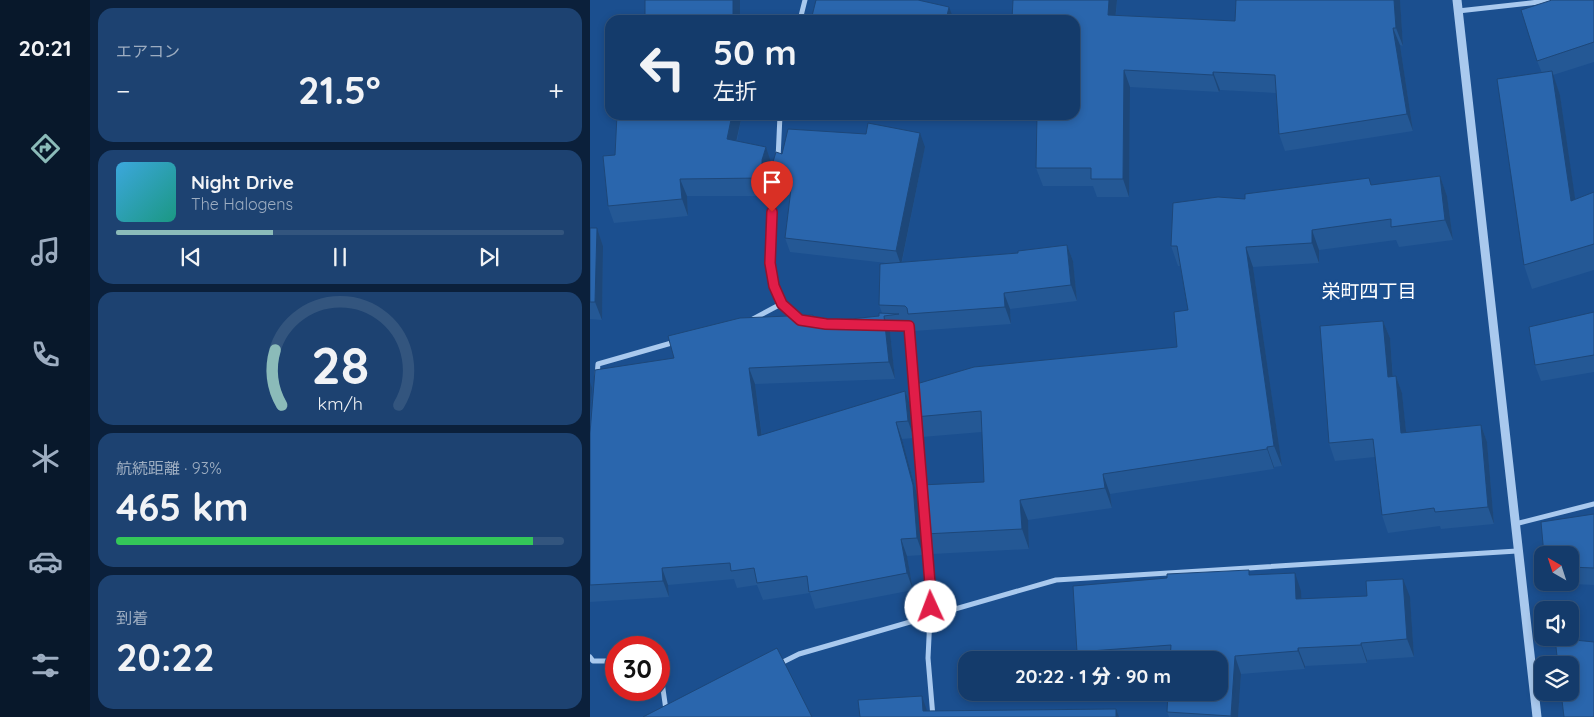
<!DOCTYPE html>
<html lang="ja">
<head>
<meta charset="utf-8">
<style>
	body { margin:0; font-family:Quicksand,"Noto Sans JP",sans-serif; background:#1d4271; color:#f1f3f6; height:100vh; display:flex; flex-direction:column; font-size:19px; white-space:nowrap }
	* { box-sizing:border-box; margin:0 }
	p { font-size:16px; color:#9dadc1 }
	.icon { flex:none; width:28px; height:28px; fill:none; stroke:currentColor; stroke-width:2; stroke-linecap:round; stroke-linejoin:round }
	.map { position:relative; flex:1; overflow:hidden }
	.panel { display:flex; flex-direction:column; gap:8px; padding:8px; background:#0b203b; width:500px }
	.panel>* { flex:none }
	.banner { position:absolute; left:15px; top:15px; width:475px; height:105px; border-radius:15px; box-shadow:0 2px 8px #0003,0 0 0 1px #33557e; background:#143b6b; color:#f1f3f6; overflow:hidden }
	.needle { width:32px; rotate:321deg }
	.buttons { position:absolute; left:944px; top:546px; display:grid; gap:10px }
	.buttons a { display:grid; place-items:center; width:45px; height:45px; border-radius:10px; background:#143b6b; box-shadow:0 2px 8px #0003,0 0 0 1px #33557e; font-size:25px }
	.speed { position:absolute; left:15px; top:636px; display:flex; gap:10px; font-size:25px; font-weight:700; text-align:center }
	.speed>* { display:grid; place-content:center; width:65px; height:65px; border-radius:50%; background:#143b6b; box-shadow:0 2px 8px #0003,0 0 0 1px #33557e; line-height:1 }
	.speed .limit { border:8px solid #d22; background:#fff; color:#111 }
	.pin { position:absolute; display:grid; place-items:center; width:42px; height:42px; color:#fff; margin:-51px -21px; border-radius:50% 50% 50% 0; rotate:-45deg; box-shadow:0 0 5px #0007 }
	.pin .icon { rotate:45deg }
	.me { position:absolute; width:55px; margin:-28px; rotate:358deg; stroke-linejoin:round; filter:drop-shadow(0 0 4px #0008) }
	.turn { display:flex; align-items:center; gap:18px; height:105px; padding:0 25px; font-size:22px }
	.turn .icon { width:65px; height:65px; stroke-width:2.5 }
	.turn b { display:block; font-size:35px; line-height:42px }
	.big { font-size:38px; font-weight:800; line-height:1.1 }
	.panel .widget { flex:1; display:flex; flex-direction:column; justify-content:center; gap:8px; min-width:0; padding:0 18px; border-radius:15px; background:#1d4271 }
	.panel .dial { align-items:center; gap:0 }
	.dial svg { height:130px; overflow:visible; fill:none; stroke:#33557e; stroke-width:7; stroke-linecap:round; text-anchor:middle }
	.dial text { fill:#f1f3f6; stroke:none }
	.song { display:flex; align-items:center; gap:15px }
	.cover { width:60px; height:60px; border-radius:8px; background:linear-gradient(135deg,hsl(200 70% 55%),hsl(170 70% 35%)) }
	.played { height:5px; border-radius:2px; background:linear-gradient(90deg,#8bbbb9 35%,#33557e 35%) }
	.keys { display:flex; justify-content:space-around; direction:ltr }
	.heat { display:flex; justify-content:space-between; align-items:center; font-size:28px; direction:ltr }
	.charge { height:8px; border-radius:4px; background:linear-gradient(90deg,#34c759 93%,#33557e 0) }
	.trip { position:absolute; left:368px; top:651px; width:270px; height:50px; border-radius:15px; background:#143b6b; box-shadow:0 2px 8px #0003,0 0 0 1px #33557e; font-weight:800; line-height:50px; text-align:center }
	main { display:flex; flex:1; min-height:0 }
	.dock { display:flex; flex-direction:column; width:90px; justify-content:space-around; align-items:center; background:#08182b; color:#9dadc1 }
	.dock .icon { width:35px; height:35px }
	.dock .current { color:#8bbbb9 }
	.dock b { font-size:22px; color:#f1f3f6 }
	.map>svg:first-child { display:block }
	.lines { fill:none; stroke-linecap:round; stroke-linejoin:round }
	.minor { stroke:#a9c9ee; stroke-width:5 }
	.tertiary { stroke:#a9c9ee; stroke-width:9 }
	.wall { fill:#245895 }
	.shaded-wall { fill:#1d4779 }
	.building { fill:#2a66ad; stroke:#1d4779 }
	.route-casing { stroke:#92132f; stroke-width:12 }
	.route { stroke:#e11d48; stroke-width:9 }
	.labels { text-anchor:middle; stroke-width:5; stroke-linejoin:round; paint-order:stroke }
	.neighbourhood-label { font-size:19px; fill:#fff; stroke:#1b4f8f }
</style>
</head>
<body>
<main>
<nav class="dock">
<b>20:21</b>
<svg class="icon current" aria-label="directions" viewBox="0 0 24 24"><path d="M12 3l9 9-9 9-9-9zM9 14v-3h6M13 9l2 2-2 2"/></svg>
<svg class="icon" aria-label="music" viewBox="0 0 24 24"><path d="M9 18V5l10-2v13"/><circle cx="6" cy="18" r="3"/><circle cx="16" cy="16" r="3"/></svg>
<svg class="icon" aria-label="phone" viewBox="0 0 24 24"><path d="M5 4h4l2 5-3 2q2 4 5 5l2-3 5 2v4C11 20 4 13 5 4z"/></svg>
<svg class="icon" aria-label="climate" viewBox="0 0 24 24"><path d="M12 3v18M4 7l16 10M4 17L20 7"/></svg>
<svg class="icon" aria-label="car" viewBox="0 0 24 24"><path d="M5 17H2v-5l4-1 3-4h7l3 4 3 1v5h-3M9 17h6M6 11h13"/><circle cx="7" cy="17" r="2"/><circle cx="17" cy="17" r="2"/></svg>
<svg class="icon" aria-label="filters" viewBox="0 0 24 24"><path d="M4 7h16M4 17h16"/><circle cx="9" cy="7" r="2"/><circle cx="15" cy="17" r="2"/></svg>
</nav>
<section class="panel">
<div class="widget"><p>エアコン</p>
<div class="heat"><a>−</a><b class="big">21.5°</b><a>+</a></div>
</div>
<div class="widget">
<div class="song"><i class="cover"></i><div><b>Night Drive</b><p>The Halogens</p></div></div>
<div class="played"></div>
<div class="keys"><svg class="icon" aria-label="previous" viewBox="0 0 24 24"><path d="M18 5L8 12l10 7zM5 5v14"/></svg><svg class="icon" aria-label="pause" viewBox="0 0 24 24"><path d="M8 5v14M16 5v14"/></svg><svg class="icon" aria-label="next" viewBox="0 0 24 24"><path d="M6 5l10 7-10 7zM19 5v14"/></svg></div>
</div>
<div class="widget dial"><svg viewBox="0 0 100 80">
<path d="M14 69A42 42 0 1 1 86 69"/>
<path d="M14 69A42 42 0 0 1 10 35" stroke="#8bbbb9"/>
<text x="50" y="56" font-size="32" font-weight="700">28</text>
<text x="50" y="72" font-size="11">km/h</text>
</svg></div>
<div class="widget"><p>航続距離 · 93%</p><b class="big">465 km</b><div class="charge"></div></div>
<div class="widget"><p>到着</p><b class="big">20:22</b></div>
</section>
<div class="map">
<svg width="1004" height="717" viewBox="0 0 1004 717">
	<rect width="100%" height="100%" fill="#1b4f8f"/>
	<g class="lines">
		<!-- minor -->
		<path class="minor" d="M 868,11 L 967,0
			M 210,20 L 215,0
			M 188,159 L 190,115
			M 183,177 L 180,263 L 184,286 L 191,304 L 211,320
			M 163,319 L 191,304
			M 309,326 L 319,326 L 324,390
			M 7,376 L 8,364 L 85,342
			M 326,416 L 332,490
			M 925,524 L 1004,504
			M 336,533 L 341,596 L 338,658 L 343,717
			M 0,657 L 3,661 L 26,661
			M 69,661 L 77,717
			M 189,664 L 209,654 L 466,580 L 927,551"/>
		<!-- tertiary -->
		<path class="tertiary" d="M 867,0 L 947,717"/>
	</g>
	<!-- wall -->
	<path class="wall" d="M 423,0 L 527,0 L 526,15 L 645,21 L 810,0 L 813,46 L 810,45 L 823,131 L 695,151 L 689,134 L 686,93 L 630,90 L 629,92 L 540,87 L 539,197 L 507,197 L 503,186 L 453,186 L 446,168 L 485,115 Z
		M 1004,0 L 1004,62 L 963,75 L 970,95 L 985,199 L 1004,192 L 1004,270 L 942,289 L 934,265 L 952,73 L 947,61 Z
		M 152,115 L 147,141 L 176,147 L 182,165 L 179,178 L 178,196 L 97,196 L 98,216 L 24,223 L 18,206 L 25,155 Z
		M 335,147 L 312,262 L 428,253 L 477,245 L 483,261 L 487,301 L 420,309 L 421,324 L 324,331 L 321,322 L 312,322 L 315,330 L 300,332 L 305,379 L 165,384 L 172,435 L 321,408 L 324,438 L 312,439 L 329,502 L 333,555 L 317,556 L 323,590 L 225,609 L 220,593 L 173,600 L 167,585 L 147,588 L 144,579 L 78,585 L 79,597 L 0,602 L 0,433 L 84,358 L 223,315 L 225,323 L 289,316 L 292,313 L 289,305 L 296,263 L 200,252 L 195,238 L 200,195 L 187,196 L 182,182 L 192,154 Z
		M 850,176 L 857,196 L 863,240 L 809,247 L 806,240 L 729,250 L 729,263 L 663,267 L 692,466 L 684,467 L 684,469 L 520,494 L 522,508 L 438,520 L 439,549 L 342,554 L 335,534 L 394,482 L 392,432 L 332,437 L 325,417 L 587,347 L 598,310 L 590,266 L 588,266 L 581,246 L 655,199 L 782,185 Z
		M 0,228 L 7,228 L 13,246 L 12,320 L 0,319 Z
		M 1004,312 L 1004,372 L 951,381 L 945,365 Z
		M 793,321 L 800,338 L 803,376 L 806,376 L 812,393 L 816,432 L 891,425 L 897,442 L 904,524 L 851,529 L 850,526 L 798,533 L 792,515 L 785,457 L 745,461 L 739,443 Z
		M 1004,514 L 1004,585 L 962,583 L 961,582 L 980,582 L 980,555 Z
		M 660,575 L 711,591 L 711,599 L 820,597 L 824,657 L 777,660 L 777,663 L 715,666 L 715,669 L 651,674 L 648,717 L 579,717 L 577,712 L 629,660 L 490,660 L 487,652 Z"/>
	<!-- shaded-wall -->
	<path class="shaded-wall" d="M 143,0 L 150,0 L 150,20 L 143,20 Z
		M 519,0 L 527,0 L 524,32 L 518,15 Z
		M 804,0 L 810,0 L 813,46 L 806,28 Z
		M 359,7 L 364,20 L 356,20 Z
		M 803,28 L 810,45 L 823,131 L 817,114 Z
		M 534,70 L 540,87 L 539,197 L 533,179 Z
		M 962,71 L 970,95 L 989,225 L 981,201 Z
		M 623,72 L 630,90 L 629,92 L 623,75 Z
		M 142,115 L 152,115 L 143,156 L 137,139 Z
		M 330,133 L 335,147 L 311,265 L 306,251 Z
		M 176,147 L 182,165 L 179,178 L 178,196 L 172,178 L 172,160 Z
		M 850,176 L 857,196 L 863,240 L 855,220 Z
		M 90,179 L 97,196 L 98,216 L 92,199 Z
		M 7,228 L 13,246 L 12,320 L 5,302 Z
		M 722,230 L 729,250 L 729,263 L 722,243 Z
		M 477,245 L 483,261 L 487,301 L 481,285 Z
		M 656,247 L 663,267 L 692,466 L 684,446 Z
		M 414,293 L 420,309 L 421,324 L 415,307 Z
		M 294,316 L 300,332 L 305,379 L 299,362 Z
		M 793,321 L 800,338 L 804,394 L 798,377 Z
		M 159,368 L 165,384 L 174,453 L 168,436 Z
		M 806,376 L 812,393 L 818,450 L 811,433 Z
		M 0,382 L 2,388 L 0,413 Z
		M 315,391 L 321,408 L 324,438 L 318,421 Z
		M 306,422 L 312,439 L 329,502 L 333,555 L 327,538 Z
		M 891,425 L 897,442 L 904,524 L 898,507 Z
		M 677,447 L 684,467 L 684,469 L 677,449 Z
		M 513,474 L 520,494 L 522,508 L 515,488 Z
		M 430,500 L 438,520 L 439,549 L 432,529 Z
		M 311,539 L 317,556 L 323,590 L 317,573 Z
		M 72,568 L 78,585 L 79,597 L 73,581 Z
		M 705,573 L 711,591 L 712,617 L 706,599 Z
		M 813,579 L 820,597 L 824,657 L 817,639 Z
		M 771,643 L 777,660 L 777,663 L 771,645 Z
		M 708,648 L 715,666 L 715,669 L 708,651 Z
		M 645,656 L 651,674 L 648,717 L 641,717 Z
		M 332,696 L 338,714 L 333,711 Z
		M 526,709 L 529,717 L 526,717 Z"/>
	<!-- building -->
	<path class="building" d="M 55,0 L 143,0 L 143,20 L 55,20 Z
		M 226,0 L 328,0 L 359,7 L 356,20 L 221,20 Z
		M 423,0 L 519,0 L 518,15 L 645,21 L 646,0 L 804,0 L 806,28 L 803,28 L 817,114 L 689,134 L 685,75 L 623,72 L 623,75 L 534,70 L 533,179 L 501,179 L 501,168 L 446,168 L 447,115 L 485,115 L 485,20 L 422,20 Z
		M 962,0 L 1004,0 L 1004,42 L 947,61 L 931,10 Z
		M 962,71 L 981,201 L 1004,192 L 1004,244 L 934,265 L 907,79 Z
		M 27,115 L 142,115 L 137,139 L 176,147 L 172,160 L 172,178 L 90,179 L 92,199 L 18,206 L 13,156 L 25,155 Z
		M 278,123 L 330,133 L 306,251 L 195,238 L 202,181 L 182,182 L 182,165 L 186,152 L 192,154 L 198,129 L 276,134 Z
		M 850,176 L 855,220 L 801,227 L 801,219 L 722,230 L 722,243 L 656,247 L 684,446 L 677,447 L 677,449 L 513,474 L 515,488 L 430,500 L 432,529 L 335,534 L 331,485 L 394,482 L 391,411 L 325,417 L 323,385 L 384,367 L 587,347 L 584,312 L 598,310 L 587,246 L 581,246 L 583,203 L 628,197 L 655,199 L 655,194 L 779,178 L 781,185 Z
		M 0,228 L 7,228 L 5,302 L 0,302 Z
		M 477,245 L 481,285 L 414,293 L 415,307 L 318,314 L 317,308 L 315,306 L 289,305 L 290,264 L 428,253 L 428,251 Z
		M 1004,312 L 1004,355 L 945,365 L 939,327 Z
		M 289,313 L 309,314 L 294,316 L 299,362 L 159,368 L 168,436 L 315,391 L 318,421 L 306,422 L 323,485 L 327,538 L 311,539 L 317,573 L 219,592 L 217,576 L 167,583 L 164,568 L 141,571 L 140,563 L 72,568 L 73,581 L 0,585 L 0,433 L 5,370 L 84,358 L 78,336 L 150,318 L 223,315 L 223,323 L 289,316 Z
		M 793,321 L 798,377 L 806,376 L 811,433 L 891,425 L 898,507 L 845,512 L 844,508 L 792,515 L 783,439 L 739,443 L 730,326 Z
		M 1004,514 L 1004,568 L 980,567 L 980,555 L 954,555 L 951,522 Z
		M 659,570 L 659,575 L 705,573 L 706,599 L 777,596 L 776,581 L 813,579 L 817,639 L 771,643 L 771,645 L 708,648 L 708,651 L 645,656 L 641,716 L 577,712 L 578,692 L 629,692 L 629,660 L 580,660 L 581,645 L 487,652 L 483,586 L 577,578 L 577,574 Z
		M 965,638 L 1004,642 L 1004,717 L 974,717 L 971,692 L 980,692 L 980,665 L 968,665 Z
		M 187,648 L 222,717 L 53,717 Z
		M 332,696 L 333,711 L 526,709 L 526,717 L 270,717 L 268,700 Z"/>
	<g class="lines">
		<!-- route casing -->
		<g class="route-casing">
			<path id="route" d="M 182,212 L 180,263 L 184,286 L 192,304 L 210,320 L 236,324 L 319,326 L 341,596 L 341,607"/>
		</g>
		<!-- route -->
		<use href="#route" class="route"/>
	</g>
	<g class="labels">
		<!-- neighbourhood labels -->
		<g class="neighbourhood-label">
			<text x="779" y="298">栄町四丁目</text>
		</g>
	</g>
</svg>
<div class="buttons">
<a><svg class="needle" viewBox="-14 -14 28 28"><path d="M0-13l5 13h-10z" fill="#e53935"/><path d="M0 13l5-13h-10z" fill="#9dadc1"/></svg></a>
<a><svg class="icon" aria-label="sound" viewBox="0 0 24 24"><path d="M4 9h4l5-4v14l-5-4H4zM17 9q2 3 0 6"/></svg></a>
<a><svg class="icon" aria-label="layers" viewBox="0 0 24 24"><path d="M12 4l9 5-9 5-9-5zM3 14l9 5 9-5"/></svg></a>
</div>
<div class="speed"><div class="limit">30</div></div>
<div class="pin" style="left:182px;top:212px;background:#d93025"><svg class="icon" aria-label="arrive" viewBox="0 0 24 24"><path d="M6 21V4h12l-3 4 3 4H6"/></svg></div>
<svg class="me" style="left:341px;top:607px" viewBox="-20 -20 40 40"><circle r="19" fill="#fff"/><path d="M0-13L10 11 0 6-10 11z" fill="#e11d48"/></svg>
<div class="trip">20:22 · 1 分 · 90 m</div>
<div class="banner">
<div class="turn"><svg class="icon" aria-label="left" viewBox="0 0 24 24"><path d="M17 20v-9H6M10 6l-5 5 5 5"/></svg><div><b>50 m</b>左折</div></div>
</div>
</div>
</main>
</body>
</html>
